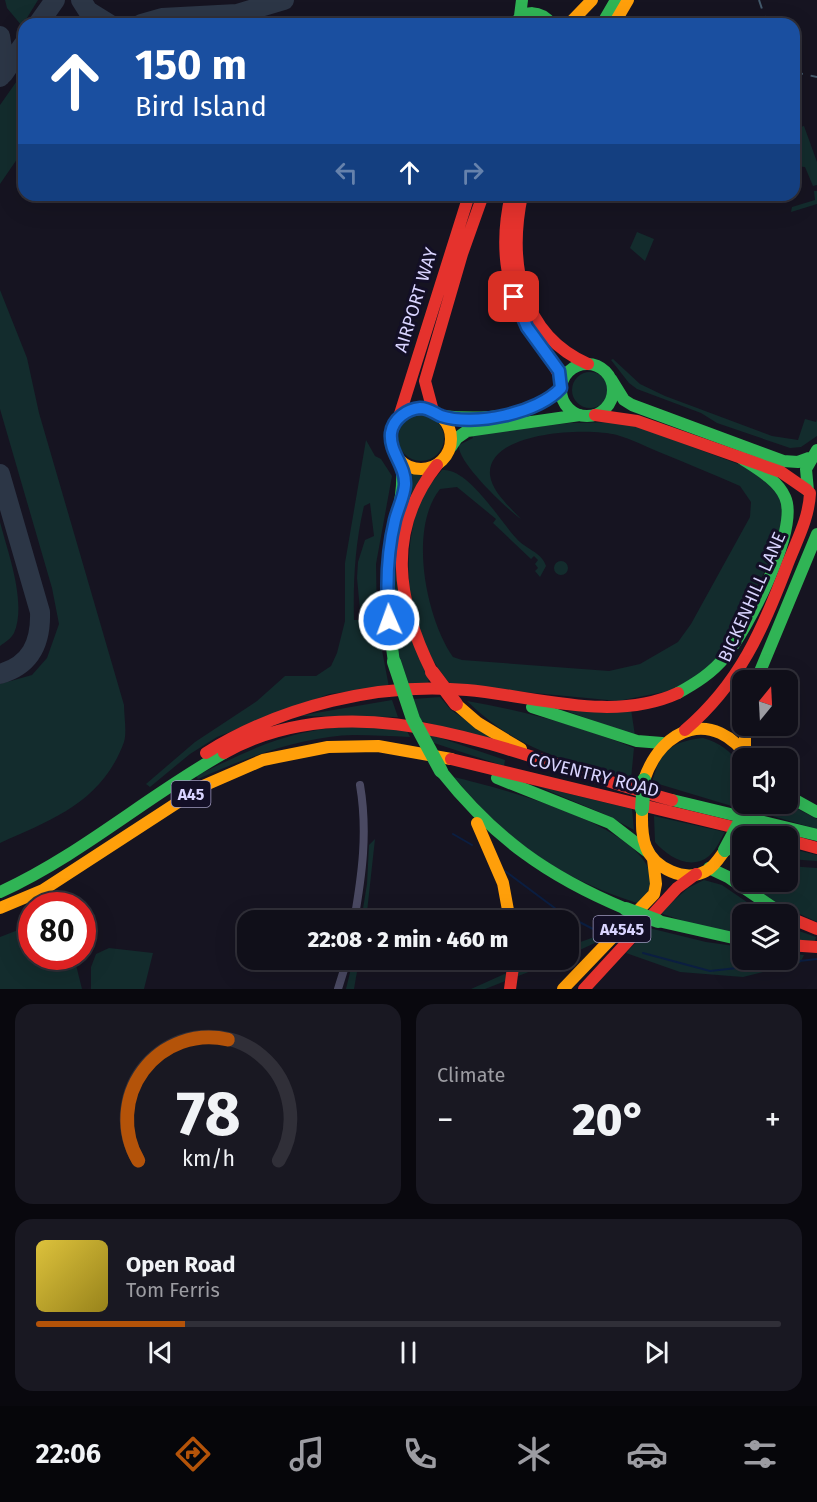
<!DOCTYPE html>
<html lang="en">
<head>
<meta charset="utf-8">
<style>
	body { margin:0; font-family:"Fira Sans",sans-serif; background:#191822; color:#f1f3f6; height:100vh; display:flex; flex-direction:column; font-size:22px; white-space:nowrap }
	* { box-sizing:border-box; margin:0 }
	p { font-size:20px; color:#9c9ca2 }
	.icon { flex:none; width:33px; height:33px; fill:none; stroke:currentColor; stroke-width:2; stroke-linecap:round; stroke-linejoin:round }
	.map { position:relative; height:989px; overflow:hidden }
	.drawer { display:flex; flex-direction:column; gap:15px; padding:15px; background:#09080e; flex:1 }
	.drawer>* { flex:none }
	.hud { position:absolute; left:18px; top:18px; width:782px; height:183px; border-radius:18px; box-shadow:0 6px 24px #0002,0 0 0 2px #302f38; background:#1a4fa0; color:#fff; overflow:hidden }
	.needle { width:39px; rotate:18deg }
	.buttons { position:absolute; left:732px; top:670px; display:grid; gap:12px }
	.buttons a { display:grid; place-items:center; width:66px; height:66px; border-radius:12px; background:#100f19; box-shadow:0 6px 24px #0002,0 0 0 2px #302f38; font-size:30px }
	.speed { position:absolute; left:18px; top:892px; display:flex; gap:12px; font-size:30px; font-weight:700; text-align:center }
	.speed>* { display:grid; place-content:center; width:78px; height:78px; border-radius:50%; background:#100f19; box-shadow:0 6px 24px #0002,0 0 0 2px #302f38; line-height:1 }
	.speed .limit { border:9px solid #d22; background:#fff; color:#111 }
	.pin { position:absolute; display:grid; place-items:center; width:51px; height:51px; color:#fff; margin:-26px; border-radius:12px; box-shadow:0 3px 9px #0006 }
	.me { position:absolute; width:66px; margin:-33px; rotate:358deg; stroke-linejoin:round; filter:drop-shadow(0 0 4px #0008) }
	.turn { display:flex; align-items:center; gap:21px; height:126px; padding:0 18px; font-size:27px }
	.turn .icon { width:78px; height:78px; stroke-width:2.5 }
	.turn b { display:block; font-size:42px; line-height:51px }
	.lanes { display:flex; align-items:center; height:57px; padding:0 18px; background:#0003; justify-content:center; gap:30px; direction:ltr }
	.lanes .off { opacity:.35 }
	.big { font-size:45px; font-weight:800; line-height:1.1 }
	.drawer .widget { flex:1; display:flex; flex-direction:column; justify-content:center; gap:9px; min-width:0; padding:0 21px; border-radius:18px; background:#191822 }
	.drawer .dial { align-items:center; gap:0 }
	.dial svg { height:156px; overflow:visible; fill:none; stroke:#302f38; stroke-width:7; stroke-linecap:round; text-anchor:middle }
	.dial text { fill:#f1f3f6; stroke:none }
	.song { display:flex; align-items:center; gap:18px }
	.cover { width:72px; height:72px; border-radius:9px; background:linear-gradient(135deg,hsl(50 70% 55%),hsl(50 70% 35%)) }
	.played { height:6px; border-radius:3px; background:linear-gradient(90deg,#b45309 20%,#302f38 20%) }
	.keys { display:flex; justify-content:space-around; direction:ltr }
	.heat { display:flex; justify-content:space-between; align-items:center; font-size:33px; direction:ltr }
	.drawer .tiles { flex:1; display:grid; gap:15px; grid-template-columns:1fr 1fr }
	.widget:last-child { grid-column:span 2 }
	.trip { position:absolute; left:237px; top:910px; width:342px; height:60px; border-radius:18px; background:#100f19; box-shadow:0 6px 24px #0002,0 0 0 2px #302f38; font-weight:800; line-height:60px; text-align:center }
	.menu { display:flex; height:96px; justify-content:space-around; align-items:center; background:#06060a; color:#9c9ca2 }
	.menu .icon { width:42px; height:42px }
	.menu .active { color:#b45309 }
	.menu b { font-size:27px; color:#f1f3f6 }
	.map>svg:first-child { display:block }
	.green { fill:#132c2d; fill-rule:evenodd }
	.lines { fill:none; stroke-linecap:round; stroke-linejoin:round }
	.stream { stroke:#0b1e41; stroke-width:2 }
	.taxiway { stroke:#2c3646; stroke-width:20 }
	.street { stroke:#4a4962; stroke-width:8 }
	.fast { stroke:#30b455; stroke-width:12 }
	.slow { stroke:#ff9f0a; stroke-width:12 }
	.jam { stroke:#e5322d; stroke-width:12 }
	.rail { stroke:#43596b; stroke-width:2; stroke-dasharray:9 8; stroke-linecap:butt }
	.fast-bridge { stroke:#30b455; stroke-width:14 }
	.jam-bridge { stroke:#e5322d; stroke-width:14 }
	.route-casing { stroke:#114b97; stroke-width:15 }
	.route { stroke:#1a73e8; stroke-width:10 }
	.labels { text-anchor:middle; stroke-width:6; stroke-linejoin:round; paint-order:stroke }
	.shield { fill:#130f26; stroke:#9e99be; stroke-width:1.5 }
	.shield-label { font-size:16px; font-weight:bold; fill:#d9d4ff }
	.street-label { font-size:18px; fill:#d9d4ff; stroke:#130f26 }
</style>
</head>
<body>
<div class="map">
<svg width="817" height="989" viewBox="0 0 817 989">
	<rect width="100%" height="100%" fill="#161421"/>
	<!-- green -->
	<path class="green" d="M 5,0 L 38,0 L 22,26 L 7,8 Z
		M 24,76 L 24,149 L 0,184 L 0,105 L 19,78 Z
		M 804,126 L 817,162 L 817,185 L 813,186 L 805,167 L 794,166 L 794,129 Z
		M 814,191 L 817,191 L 817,204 L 791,212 L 792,207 L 815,200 Z
		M 637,232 L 654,239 L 645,261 L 630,248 Z
		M 0,290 L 27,358 L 39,413 L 124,705 C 124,716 127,732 124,742 C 102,802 53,819 0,843 L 0,684 L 32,675 L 47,658 L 59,624 L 52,588 L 0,409 Z
		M 613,359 L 640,384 L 665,396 L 772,436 L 798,440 L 805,419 L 816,422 L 817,419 L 817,436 L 801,447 L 790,448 L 717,423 L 701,413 L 637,389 L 629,383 L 611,360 Z
		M572 390a18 18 0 1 1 36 0a18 18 0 1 1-36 0Z
		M398 438a23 23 0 1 1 46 0a23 23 0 1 1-46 0Z
		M 616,422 L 633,425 L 757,471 L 780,494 L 787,524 L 725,655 L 679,689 L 618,701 L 451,685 C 413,640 401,583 413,526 C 415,518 415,506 419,499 C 424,489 435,479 442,470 C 468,467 500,521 516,538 C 525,549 542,552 546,566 L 540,577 L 535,571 L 538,568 L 535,564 L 538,560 L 534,556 L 531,559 L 493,523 L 496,519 L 457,487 L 440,489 C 408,529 426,618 453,657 L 462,660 L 609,671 L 640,664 L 678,642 L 691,624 L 750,517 L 751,502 L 740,486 C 713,474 686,463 659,452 C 645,446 631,439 617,435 C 588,427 486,431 490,475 C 492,492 510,507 521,519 C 507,509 456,461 459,445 L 473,438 L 472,435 L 569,423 Z
		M 366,440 L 375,456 L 381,459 L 392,476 L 376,564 L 377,624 L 389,687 L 329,694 L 217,737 L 190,754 L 150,787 L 146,784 L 195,742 L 257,701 L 285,676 L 316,676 L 331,666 L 337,653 L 345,621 L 345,563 ZM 370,503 L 374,536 L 365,540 L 358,562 L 357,578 L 361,620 L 354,620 C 353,582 355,544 364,506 Z
		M 408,472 L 423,475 L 400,571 L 431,678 L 428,681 L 432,686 L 406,686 L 398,661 L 391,607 Z
		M 0,522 C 8,553 27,603 14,633 C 11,639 5,642 0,646 Z
		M554 568a7 7 0 1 1 14 0a7 7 0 1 1-14 0Z
		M 440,697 L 451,710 L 502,744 L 421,721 L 413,699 Z
		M 392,700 L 398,717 L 298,716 Z
		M 467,701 C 525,711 580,726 634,748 L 631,779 C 566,761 517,750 467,701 Z
		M 631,709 L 635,736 L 567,711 Z
		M 355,726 L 406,729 L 410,737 C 391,736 373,735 354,735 C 302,736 245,758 198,779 L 196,776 C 255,747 288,730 355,726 Z
		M 426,733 L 505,760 L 504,766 L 431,742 Z
		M 703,738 C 738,748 750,774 735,807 L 652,782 C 661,750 670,742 703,738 Z
		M 454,777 C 495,787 648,825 651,879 C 651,887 645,898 643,905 C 559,878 511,845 454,777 Z
		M 537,786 L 632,809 L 634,830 L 604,814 Z
		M 756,804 L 788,804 L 817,819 L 817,829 L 759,812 L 754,809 Z
		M 654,816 L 725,832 C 721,839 716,850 709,856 C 691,871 668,857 655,842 Z
		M 375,839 L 366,921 L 361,921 L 367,884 L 369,845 Z
		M 788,848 L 817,855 L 817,861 L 788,859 Z
		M 788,866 L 817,868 L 817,922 L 778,904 L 746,882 L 788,882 Z
		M 704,880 L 722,885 L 766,915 L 742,915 L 742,934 L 695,925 L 660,913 L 688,888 Z
		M 31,925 L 32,957 L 74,957 L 82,989 L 0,989 L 0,937 Z
		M 788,927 L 816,937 L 815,941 L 788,940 Z
		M 649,928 L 706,942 L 742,947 L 742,960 L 788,960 L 788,953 L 804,955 L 800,963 L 743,977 L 680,972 L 626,953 Z
		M 603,934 L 597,942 L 569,955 L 569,946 Z
		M 109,948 L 153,953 L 144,989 L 91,989 L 91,967 L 96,954 Z
		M 353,960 L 359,960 L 354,989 L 346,989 Z
		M 536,960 L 559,960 L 485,989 L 471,989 Z"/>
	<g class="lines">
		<!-- stream -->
		<path class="stream" d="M 453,834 L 472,845
			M 505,871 L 560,912 L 597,931
			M 643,953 L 710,971 L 817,959"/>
		<!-- taxiway -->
		<path class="taxiway" d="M 81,0 L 88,11 L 109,24
			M 38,24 L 55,0
			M 141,24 L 162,18 L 237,14 L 284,0
			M 0,36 L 4,61 L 0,77
			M 3,74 L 24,44
			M 0,474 L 40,612 C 41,643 31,665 0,674"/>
		<!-- street -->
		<path class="street" d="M 354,921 C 362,875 368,832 360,785
			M 338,989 L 347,960"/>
		<!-- fast -->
		<path class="fast" d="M 520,16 L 522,0
			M 514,24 C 525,9 540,10 552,24
			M 602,24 L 616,0
			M561 390a26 26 0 1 1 52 0a26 26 0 1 1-52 0Z
			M 611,379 L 624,400 L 632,405 L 783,461 L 798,462 L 809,458
			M 441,416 C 485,420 527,419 561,388
			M 451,447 L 457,438 L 467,431 L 580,415
			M 808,491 L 806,469 L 817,450
			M 394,662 C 389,627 384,590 389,554 C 394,523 406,494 401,462
			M 756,681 L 817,534
			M 678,693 C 696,683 712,673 725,657 C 747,630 800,529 785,497 C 778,480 756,468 741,458
			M 532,707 L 637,741 L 662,743
			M 441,771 C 494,838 547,876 626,909
			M 497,778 L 610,823 L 649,853
			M 788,796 L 817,812
			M 672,800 L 817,835
			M 709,868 L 728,877 L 784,915
			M 0,892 C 81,855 147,796 224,753
			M 658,921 L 742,940"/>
		<!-- slow -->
		<path class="slow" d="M 569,24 L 592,0
			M 614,24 L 628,0
			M391 439a30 30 0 1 1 60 0a30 30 0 1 1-60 0Z
			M 456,704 L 478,723 L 521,749
			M 745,726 L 745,751
			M 644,780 C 662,726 714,708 749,759
			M 642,809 C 642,822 641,835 646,847 C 654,868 685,883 706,871 C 714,867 720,857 725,850
			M 477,823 L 503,883 L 510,921
			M 0,908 L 43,890 L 203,786 L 263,760 L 328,747 L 378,746 L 451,759
			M 563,989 L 654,894 L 656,884 L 653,859"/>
		<!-- jam -->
		<path class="jam" d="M 511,195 C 500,241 504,288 529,329 C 540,348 556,362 562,384
			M 522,195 C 508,262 520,334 588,364
			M 433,411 L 425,381 L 462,254 L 483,195
			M 595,415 L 637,421 L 781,472 L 807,490
			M 399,417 L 469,195
			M 432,672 C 397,602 385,531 437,465
			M 685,730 C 740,683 763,629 788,563 C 797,540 809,518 810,493
			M 206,753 C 281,706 379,682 467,690 C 535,696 613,723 678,693
			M 224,753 C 365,674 531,764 672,800
			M 451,759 L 774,837
			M 788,840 L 817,848
			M 788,917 L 817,929
			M 788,945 L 817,947
			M 510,989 L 514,960
			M 584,989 L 677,888 L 696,874"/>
		<!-- rail -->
		<path class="rail" d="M 759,0 L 767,24
			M 794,72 L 817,77"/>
		<!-- fast-bridge -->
		<path class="fast-bridge" d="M 394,662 L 413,719 L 441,771
			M 642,809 L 644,780
			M 725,850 L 747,809
			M 626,909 L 658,921"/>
		<!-- jam-bridge -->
		<path class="jam-bridge" d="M 432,672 L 456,704"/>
	</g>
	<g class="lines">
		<!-- route casing -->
		<g class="route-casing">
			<path id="route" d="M 389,620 C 386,587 387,553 395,520 C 398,508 404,497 405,485 C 406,465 389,453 391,433 C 393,419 407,409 420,408 C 429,408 434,413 441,416 C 474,427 538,413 561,388 L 559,371 L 527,327 L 514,297"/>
		</g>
		<!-- route -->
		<use href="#route" class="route"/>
	</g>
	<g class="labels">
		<!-- shield labels -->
		<g class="shield">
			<rect x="171.5" y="781" width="39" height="26" rx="4.5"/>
			<rect x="593.5" y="916" width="57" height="26" rx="4.5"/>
		</g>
		<g class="shield-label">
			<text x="191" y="800">A45</text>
			<text x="622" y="935">A4545</text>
		</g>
		<!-- street labels -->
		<g class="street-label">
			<text transform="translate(416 300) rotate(-73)" y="6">AIRPORT WAY</text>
			<text transform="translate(752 597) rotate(-66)" y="6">BICKENHILL LANE</text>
			<text transform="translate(594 775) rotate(14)" y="6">COVENTRY ROAD</text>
		</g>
	</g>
</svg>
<div class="buttons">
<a><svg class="needle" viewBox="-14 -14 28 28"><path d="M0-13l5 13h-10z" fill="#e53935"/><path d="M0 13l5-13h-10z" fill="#9c9ca2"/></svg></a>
<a><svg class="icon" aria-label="sound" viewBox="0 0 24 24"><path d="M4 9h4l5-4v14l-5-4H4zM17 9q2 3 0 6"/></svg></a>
<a><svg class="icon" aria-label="search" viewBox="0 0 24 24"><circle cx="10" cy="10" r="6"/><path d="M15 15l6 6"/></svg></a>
<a><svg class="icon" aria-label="layers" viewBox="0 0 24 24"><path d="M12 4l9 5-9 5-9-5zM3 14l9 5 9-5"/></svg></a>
</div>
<div class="speed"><div class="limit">80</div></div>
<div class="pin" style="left:514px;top:297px;background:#d93025"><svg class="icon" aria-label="arrive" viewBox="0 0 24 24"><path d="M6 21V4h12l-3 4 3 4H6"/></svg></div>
<svg class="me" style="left:389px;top:620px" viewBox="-20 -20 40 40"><circle r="17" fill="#1a73e8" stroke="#fff" stroke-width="3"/><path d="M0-11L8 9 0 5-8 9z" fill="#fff"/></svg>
<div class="trip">22:08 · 2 min · 460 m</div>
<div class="hud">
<div class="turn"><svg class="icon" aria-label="ahead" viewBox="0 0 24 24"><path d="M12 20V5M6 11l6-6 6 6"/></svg><div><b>150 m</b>Bird Island</div></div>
<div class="lanes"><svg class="icon off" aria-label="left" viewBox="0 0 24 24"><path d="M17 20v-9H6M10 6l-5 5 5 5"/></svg><svg class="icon" aria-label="ahead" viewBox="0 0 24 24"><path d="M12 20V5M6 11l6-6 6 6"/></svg><svg class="icon off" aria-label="right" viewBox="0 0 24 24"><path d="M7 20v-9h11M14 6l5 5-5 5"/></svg></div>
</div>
</div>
<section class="drawer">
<div class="tiles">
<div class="widget dial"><svg viewBox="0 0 100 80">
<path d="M14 69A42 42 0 1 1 86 69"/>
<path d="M14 69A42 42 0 0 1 60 7" stroke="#b45309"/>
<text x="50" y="56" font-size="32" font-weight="700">78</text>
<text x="50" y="72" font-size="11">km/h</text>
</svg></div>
<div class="widget"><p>Climate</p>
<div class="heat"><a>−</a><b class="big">20°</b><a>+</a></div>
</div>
<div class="widget">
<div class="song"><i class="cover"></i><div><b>Open Road</b><p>Tom Ferris</p></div></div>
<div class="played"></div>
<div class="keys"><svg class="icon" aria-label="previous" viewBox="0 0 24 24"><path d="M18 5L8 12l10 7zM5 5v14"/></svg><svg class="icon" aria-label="pause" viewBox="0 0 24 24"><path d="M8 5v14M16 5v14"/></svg><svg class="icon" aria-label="next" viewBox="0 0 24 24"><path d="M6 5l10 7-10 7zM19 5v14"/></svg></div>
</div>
</div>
</section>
<nav class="menu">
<b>22:06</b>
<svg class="icon active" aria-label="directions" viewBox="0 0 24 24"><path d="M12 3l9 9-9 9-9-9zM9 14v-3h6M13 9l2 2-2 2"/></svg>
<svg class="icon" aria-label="music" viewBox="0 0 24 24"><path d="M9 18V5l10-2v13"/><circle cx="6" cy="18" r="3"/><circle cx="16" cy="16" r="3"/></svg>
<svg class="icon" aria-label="phone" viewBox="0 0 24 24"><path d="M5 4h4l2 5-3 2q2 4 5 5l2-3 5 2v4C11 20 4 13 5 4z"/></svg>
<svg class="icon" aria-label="climate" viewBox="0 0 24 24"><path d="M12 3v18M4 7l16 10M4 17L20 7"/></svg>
<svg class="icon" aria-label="car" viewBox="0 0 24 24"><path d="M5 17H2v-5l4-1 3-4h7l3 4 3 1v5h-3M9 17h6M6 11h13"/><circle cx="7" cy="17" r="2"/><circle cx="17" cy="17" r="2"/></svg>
<svg class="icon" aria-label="filters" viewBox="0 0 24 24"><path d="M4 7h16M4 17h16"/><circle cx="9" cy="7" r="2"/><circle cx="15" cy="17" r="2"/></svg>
</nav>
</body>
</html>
